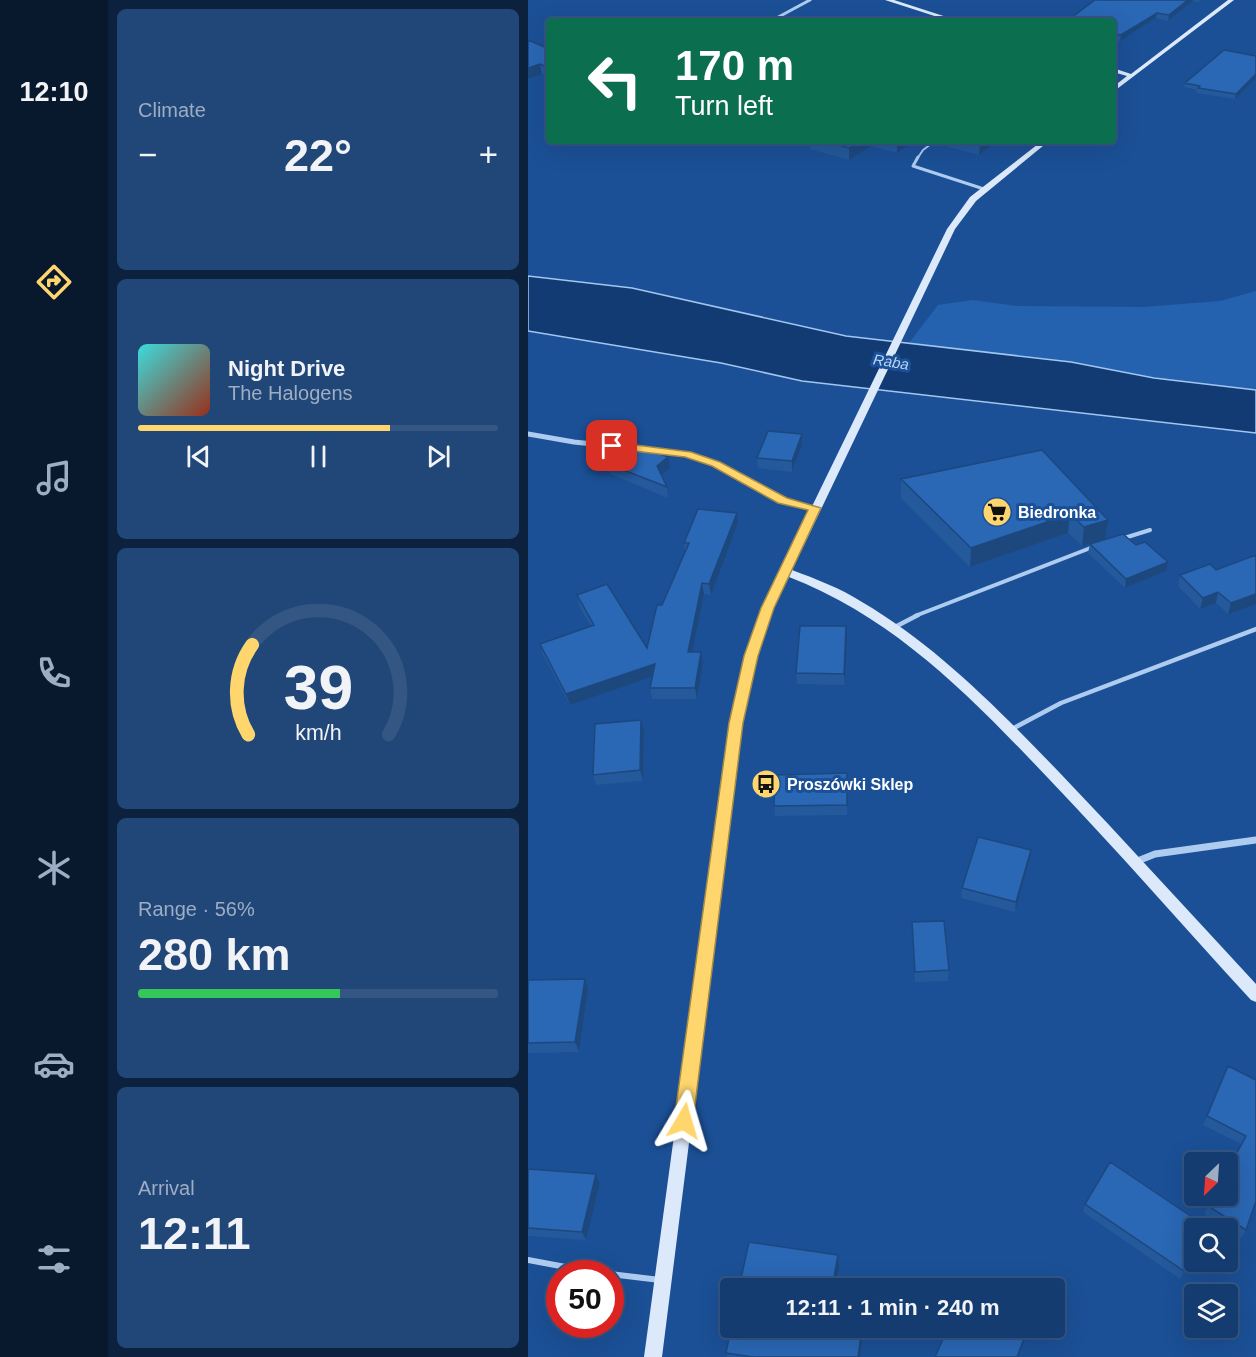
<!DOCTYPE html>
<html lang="en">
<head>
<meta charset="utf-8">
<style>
	body { margin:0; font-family:Helvetica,sans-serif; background:#214778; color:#f1f3f6; height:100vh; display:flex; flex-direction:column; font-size:22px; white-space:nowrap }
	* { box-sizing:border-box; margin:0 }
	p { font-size:20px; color:#9dadc3 }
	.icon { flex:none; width:33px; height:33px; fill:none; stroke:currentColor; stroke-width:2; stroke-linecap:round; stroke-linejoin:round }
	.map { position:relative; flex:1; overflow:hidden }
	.details { display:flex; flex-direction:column; gap:9px; padding:9px; background:#0b213e; width:420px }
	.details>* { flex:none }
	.top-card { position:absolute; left:18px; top:18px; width:570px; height:126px; border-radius:6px; box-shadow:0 6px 24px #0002,0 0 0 2px #335683; background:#0b6e4f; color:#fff; overflow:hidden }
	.needle { width:39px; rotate:205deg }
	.tools { position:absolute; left:656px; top:1152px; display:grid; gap:12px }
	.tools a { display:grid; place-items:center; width:54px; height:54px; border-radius:6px; background:#143c70; box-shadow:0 6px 24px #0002,0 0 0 2px #335683; font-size:30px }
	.speed { position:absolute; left:18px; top:1260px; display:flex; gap:12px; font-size:30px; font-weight:700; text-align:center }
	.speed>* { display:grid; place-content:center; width:78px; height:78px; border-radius:50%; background:#143c70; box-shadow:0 6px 24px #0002,0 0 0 2px #335683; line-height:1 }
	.speed .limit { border:9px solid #d22; background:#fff; color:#111 }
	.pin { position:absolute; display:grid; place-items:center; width:51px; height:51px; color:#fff; margin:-26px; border-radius:12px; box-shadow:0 3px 9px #0006 }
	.me { position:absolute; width:66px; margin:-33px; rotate:7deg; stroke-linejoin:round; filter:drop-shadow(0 0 4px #0008) }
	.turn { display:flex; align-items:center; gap:21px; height:126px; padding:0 30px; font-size:27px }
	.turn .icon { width:78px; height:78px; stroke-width:2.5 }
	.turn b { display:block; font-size:42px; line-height:51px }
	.big { font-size:45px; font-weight:800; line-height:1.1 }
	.details .tile { flex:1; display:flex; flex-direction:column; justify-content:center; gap:9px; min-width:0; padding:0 21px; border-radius:9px; background:#214778 }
	.details .dial { align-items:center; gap:0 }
	.dial svg { height:156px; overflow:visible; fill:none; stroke:#335683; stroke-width:7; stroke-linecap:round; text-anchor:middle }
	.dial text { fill:#f1f3f6; stroke:none }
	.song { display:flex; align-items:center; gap:18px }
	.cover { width:72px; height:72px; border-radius:9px; background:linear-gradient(135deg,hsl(180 70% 55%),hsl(10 70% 35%)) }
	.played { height:6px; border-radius:3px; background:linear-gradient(90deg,#ffd66d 70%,#335683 70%) }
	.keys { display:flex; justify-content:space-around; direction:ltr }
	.heat { display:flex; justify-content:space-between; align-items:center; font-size:33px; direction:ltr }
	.charge { height:9px; border-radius:4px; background:linear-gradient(90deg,#34c759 56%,#335683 0) }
	.trip { position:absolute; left:192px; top:1278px; width:345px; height:60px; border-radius:6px; background:#143c70; box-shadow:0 6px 24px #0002,0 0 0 2px #335683; font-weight:800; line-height:60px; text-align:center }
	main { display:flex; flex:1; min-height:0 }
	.tab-bar { display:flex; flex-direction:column; width:108px; justify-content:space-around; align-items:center; background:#08182d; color:#9dadc3 }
	.tab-bar .icon { width:42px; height:42px }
	.tab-bar .active { color:#ffd66d }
	.tab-bar b { font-size:27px; color:#f1f3f6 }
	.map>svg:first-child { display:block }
	.green { fill:#2462af }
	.water { fill:#123b74; stroke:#a1c6f2; stroke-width:1.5 }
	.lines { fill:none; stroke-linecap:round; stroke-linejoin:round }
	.lane-far4 { stroke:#aecbf0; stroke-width:2 }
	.lane-far3 { stroke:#aecbf0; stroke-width:3 }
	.lane-far2 { stroke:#aecbf0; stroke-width:4 }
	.lane-far1 { stroke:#aecbf0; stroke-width:4.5 }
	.lane { stroke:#aecbf0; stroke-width:6 }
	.street-far2 { stroke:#aecbf0; stroke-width:3 }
	.street-far1 { stroke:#aecbf0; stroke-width:5 }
	.street { stroke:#aecbf0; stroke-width:7 }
	.secondary { fill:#dce9fb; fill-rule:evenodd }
	.wall { fill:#24599b }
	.shaded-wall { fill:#1d487e }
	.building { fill:#2a67b4; stroke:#1d487e; stroke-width:1.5 }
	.route { fill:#ffd66d; stroke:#a68b47; stroke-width:1.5 }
	.labels { text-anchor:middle; stroke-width:6; stroke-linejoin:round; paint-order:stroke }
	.far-water-label { font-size:15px; font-style:italic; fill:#bad5f6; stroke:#1b5096 }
	.poi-label { font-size:16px; font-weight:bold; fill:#fff; stroke:#1b5096; text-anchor:start }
</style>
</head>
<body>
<main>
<nav class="tab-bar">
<b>12:10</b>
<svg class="icon active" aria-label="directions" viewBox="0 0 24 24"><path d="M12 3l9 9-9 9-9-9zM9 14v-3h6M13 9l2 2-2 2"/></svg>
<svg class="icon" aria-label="music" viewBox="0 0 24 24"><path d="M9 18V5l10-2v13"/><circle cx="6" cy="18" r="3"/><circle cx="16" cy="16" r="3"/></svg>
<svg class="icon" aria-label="phone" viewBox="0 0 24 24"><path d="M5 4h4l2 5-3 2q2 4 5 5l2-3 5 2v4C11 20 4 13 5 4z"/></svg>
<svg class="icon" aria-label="climate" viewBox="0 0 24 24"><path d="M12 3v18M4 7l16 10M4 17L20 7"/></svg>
<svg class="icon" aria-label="car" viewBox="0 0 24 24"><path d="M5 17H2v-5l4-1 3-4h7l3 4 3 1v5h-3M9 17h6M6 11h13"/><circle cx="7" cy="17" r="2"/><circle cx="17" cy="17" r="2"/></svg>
<svg class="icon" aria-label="filters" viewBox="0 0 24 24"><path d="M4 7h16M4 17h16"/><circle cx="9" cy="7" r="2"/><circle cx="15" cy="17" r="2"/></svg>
</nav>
<section class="details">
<div class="tile"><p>Climate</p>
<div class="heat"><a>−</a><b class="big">22°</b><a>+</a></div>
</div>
<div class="tile">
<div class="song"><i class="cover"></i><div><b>Night Drive</b><p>The Halogens</p></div></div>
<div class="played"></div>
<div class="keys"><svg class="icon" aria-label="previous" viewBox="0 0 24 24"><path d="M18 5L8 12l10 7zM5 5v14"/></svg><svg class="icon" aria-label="pause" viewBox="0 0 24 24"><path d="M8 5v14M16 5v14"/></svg><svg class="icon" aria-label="next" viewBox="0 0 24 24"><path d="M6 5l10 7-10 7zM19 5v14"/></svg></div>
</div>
<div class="tile dial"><svg viewBox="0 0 100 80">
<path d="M14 69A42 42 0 1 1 86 69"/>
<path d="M14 69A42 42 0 0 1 16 23" stroke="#ffd66d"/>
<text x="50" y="56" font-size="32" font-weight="700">39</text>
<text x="50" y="72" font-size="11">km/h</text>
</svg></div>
<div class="tile"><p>Range · 56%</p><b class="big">280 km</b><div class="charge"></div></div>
<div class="tile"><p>Arrival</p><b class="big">12:11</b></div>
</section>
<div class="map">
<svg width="728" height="1357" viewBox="0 0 728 1357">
	<rect width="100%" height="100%" fill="#1b5096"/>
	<!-- green -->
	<path class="green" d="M 728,291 L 728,390 L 626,378 L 543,362 L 381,343 L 410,305 L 444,300 L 489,306 L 615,307 L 692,301 Z"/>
	<!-- water -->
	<path class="water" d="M 0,276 L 104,288 L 318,336 L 543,362 L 626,378 L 728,390 L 728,433 L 274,381 L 193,363 L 0,331 Z"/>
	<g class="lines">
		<!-- lane-far4 -->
		<path class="lane-far4" d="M 389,159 L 395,150 L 407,141"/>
		<!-- lane-far3 -->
		<path class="lane-far3" d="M 390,157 L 385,166 L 456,189"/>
		<!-- lane-far2 -->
		<path class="lane-far2" d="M 593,539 L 622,530
			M 387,616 L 565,547"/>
		<!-- lane-far1 -->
		<path class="lane-far1" d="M 367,627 L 390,615
			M 484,729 L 533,703 L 728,629"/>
		<!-- lane -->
		<path class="lane" d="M 0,1260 L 75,1274
			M 82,1274 L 132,1280"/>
		<!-- street-far2 -->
		<path class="street-far2" d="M 243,21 L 282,0"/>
		<!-- street-far1 -->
		<path class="street-far1" d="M 0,434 L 46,442 L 159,454 L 188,464 L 255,500 L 287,509"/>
		<!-- street -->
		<path class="street" d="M 607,862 L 627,854 L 728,840"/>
		<!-- secondary -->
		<path class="secondary" d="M 357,0 L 366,0 L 431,21 L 422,21 Z
			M 700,0 L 706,0 L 585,92 L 585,87 L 599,76 L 585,72 L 585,68 L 603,74 Z
			M 514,141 L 521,141 L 448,201 L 427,229 L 264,570 C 288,579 312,588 334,602 C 409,646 470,709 530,771 C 597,841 662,913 728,984 L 728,1002 L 723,1000 C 655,926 589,850 520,778 C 443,697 367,618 261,577 L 246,608 L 229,656 L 214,723 L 134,1357 L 116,1357 L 202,723 L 217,656 L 234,608 L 252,573 L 251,571 L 254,568 L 419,229 L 442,197 Z"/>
	</g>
	<!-- wall -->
	<path class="wall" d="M 567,0 L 673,0 L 670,2 L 665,1 L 640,21 L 628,18 L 592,41 L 585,40 L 585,21 Z
		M 0,40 L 21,49 L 21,77 L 14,74 L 0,79 Z
		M 728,56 L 707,99 L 669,93 L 669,90 L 656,87 L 657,83 Z
		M 282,141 L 386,141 L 369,153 L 343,146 L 321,160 L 282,149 Z
		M 409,141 L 469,141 L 451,155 L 409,144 Z
		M 274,445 L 264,472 L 230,468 L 229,458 Z
		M 514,450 L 577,539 L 638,571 L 597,588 L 560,553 L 562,544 L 554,546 L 540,533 L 442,567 L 373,498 L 373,479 Z
		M 80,464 L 142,468 L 133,475 L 139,487 L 140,498 L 82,474 Z
		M 209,513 L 210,523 L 183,595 L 176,594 L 164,652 L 175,663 L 169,699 L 124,699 L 122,688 L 124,676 L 42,705 L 15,655 L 12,644 L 63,626 L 51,606 L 49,595 L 119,648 L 134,605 L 157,552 L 156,543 Z
		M 728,555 L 700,614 L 688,603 L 672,609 L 650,586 L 652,575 L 688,570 Z
		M 319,637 L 317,685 L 269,684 L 268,673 Z
		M 116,730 L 115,781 L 68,785 L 65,775 Z
		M 319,784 L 319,815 L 247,816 L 246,806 Z
		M 501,861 L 487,912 L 433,898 L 434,888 Z
		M 384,922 L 421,970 L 420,981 L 387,982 Z
		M 57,979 L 60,989 L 51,1052 L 0,1053 L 0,980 Z
		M 700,1066 L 728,1080 L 718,1230 L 713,1239 L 676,1214 L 713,1144 L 675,1125 Z
		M 0,1169 L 68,1174 L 72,1183 L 58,1240 L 0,1236 Z
		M 557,1204 L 666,1252 L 652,1279 L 555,1212 Z
		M 203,1328 L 336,1328 L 332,1357 L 199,1357 L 198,1353 Z"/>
	<!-- shaded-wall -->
	<path class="shaded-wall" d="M 660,0 L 665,0 L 665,1 L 640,21 L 641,15 Z
		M 629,13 L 628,18 L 592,41 L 593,35 Z
		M 12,64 L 14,74 L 0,79 L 0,68 Z
		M 728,74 L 728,78 L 707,99 L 708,94 Z
		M 332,141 L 343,141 L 343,146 L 321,160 L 321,148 Z
		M 369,141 L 386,141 L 369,153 Z
		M 454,141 L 469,141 L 451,155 L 452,143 Z
		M 274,434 L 274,445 L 264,472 L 264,461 Z
		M 140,457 L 142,468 L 131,477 L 129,466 Z
		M 209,513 L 210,523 L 183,595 L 181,584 Z
		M 542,514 L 540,533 L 442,567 L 443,548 Z
		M 580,520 L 577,539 L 554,546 L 556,527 Z
		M 640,562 L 638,571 L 597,588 L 598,579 Z
		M 174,583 L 176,594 L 162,663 L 160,652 Z
		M 690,592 L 688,603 L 672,609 L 675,598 Z
		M 728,594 L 728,604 L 700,614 L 703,603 Z
		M 318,626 L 319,637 L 317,685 L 316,674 Z
		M 173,652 L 175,663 L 169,699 L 167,688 Z
		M 127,664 L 129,675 L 42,705 L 38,694 Z
		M 113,720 L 116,730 L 115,781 L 112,770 Z
		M 503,850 L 501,861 L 487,912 L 488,902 Z
		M 57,979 L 60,989 L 51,1052 L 47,1042 Z
		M 68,1174 L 72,1183 L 58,1240 L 54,1232 Z
		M 310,1255 L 311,1267 L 307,1288 L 304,1288 Z
		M 334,1328 L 336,1328 L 332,1357 L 330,1357 Z
		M 500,1328 L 501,1328 L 500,1331 L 490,1357 L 489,1357 Z"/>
	<!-- building -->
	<path class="building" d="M 567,0 L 660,0 L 641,15 L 629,13 L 593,35 L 585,34 L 585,21 L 539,21 Z
		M 0,40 L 21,49 L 21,68 L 12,64 L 0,68 Z
		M 696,50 L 728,56 L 728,74 L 708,94 L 670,88 L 672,86 L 657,83 Z
		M 295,141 L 332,141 L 321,148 Z
		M 443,141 L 454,141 L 452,143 Z
		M 240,431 L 274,434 L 264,461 L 229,458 Z
		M 105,444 L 140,457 L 129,466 L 139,487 L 80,464 Z
		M 514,450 L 580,520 L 556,527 L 542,514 L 443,548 L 373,479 Z
		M 170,509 L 209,513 L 181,584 L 174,583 L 160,652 L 173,652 L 167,688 L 122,688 L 127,664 L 38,694 L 12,644 L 66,625 L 49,595 L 79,584 L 119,648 L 129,605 L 134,605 L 161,543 L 156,543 Z
		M 595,534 L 608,545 L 617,542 L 640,562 L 598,579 L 562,544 Z
		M 728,555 L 728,594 L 703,603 L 690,592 L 675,598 L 652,575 L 682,564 L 688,570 Z
		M 272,626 L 318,626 L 316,674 L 268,673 Z
		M 113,720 L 112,770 L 65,775 L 67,724 Z
		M 319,773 L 319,805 L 246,806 L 247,775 Z
		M 450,837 L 503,850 L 488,902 L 434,888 Z
		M 416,921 L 421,970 L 387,972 L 384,922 Z
		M 57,979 L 47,1042 L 0,1043 L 0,980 Z
		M 700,1066 L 728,1080 L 728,1201 L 718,1230 L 680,1206 L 686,1196 L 699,1196 L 699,1171 L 718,1136 L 679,1116 Z
		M 582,1162 L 679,1227 L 678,1228 L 666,1228 L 666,1252 L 656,1271 L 557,1204 Z
		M 0,1169 L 68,1174 L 54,1232 L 0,1228 Z
		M 221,1242 L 310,1255 L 304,1288 L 211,1288 Z
		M 203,1328 L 334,1328 L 330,1357 L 225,1357 L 198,1353 Z
		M 420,1328 L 500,1328 L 489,1357 L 407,1357 Z"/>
	<!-- route -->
	<path class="route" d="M 84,442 L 163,452 L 192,462 L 259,498 L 293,508 L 246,608 L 230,656 L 215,723 L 165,1121 L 162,1127 L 156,1130 L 149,1127 L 146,1121 L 201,723 L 216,656 L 233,608 L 280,510 L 250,503 L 184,466 L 157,457 L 80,448 L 80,443 Z"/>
	<!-- icons -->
	<defs>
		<g id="supermarket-disc" transform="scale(1.5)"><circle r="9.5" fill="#ffd66d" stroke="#1b5096"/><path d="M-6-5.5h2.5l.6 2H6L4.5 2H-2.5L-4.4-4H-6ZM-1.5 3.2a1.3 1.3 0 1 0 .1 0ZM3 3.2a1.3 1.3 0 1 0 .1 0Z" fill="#111"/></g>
		<g id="bus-disc" transform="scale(1.5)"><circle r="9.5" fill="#ffd66d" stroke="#1b5096"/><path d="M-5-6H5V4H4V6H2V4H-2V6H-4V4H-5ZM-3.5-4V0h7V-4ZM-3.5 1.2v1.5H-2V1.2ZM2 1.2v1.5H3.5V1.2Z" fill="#111"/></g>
	</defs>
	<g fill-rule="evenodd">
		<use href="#supermarket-disc" x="469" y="512"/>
		<use href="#bus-disc" x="238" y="784"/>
	</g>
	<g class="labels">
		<!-- far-water labels -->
		<g class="far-water-label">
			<text transform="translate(363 362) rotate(9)" y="5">Raba</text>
		</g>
		<!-- poi labels -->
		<g class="poi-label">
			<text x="490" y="518">Biedronka</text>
			<text x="259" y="790">Proszówki Sklep</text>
		</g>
	</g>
</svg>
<div class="tools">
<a><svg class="needle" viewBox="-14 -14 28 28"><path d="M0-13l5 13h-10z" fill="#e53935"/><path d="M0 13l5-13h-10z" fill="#9dadc3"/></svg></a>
<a><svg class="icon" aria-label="search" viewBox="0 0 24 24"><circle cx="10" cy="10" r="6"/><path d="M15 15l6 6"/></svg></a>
<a><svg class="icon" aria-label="layers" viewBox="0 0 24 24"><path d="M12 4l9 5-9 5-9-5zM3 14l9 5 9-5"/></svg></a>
</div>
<div class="speed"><div class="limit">50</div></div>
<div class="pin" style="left:84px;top:446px;background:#d93025"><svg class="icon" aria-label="arrive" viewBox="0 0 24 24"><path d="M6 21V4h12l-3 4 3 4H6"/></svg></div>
<svg class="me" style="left:156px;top:1121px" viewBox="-20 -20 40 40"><path d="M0-17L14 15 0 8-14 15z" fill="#ffd66d" stroke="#fff" stroke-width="4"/></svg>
<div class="trip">12:11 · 1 min · 240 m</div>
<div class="top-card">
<div class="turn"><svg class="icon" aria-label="left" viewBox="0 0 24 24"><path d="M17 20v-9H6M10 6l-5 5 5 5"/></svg><div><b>170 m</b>Turn left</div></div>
</div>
</div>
</main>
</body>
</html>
